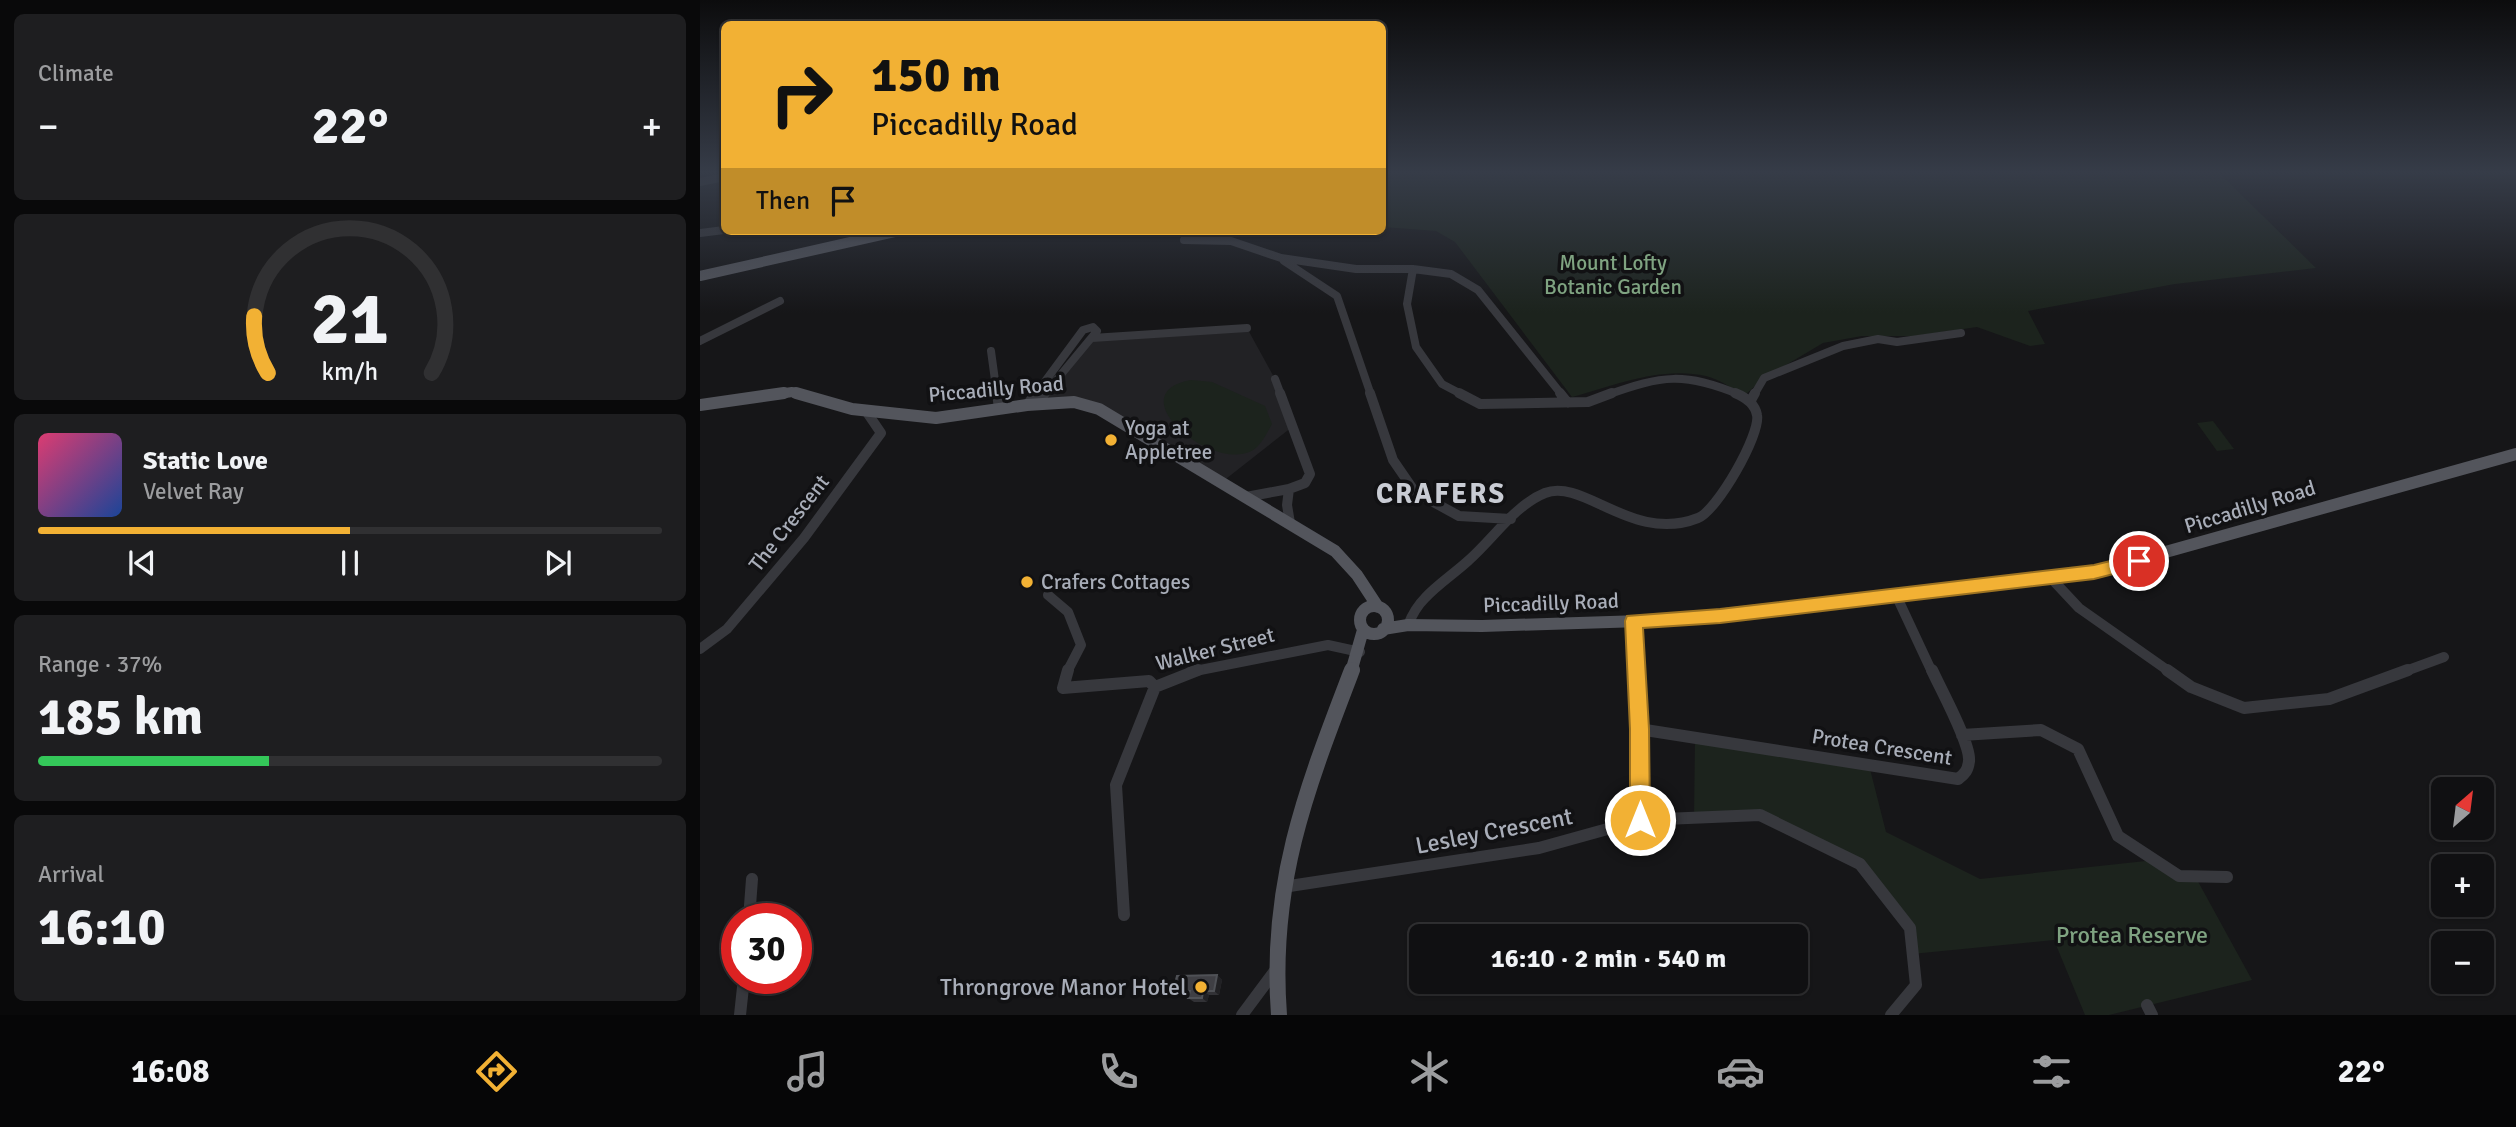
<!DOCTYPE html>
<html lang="en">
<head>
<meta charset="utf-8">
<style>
	body { margin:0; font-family:Signika,sans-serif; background:#1e1e20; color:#f1f3f6; height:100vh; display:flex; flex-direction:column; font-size:26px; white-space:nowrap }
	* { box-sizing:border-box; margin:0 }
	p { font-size:23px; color:#9c9d9f }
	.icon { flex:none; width:38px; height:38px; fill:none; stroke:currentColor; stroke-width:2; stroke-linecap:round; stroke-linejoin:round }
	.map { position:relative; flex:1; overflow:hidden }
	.drawer { display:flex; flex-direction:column; gap:14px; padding:14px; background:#09090a; width:700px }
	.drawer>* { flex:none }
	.guide { position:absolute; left:21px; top:21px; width:665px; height:214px; border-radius:10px; box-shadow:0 2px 5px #0004,0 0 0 2px #303032; background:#f2b134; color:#111; overflow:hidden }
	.needle { width:46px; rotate:28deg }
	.tools { position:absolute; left:1731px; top:777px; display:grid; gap:14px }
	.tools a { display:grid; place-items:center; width:63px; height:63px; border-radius:10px; background:#101012; box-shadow:0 2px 5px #0004,0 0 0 2px #303032; font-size:35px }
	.speed { position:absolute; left:21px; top:903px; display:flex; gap:14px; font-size:35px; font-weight:700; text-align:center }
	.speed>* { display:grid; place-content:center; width:91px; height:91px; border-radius:50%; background:#101012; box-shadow:0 2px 5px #0004,0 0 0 2px #303032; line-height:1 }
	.speed .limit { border:10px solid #d22; background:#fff; color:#111 }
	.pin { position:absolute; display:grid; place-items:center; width:60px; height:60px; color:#fff; margin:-30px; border:4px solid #fff; border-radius:50%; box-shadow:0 2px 7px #0007 }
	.me { position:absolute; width:77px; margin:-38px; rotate:0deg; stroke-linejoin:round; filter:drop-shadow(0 0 5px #0008) }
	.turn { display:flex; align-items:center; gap:24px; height:147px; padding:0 35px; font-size:32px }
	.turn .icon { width:91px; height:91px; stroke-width:2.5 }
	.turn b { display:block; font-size:49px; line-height:60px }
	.then { display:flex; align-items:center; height:66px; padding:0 35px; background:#0003; gap:14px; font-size:26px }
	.big { font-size:52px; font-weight:800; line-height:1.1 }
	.drawer .tile { flex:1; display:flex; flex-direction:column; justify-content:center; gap:10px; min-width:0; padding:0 24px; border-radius:10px; background:#1e1e20 }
	.drawer .dial { align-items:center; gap:0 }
	.dial svg { height:182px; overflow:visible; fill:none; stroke:#303032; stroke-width:7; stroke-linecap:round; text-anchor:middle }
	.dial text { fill:#f1f3f6; stroke:none }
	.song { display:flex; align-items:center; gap:21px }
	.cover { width:84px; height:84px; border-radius:10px; background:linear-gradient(135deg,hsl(340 70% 55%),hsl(220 70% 35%)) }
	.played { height:7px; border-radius:4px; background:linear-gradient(90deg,#f2b134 50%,#303032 50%) }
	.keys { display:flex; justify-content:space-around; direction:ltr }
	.heat { display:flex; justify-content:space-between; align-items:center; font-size:38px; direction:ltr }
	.charge { height:10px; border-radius:5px; background:linear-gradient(90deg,#34c759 37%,#303032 0) }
	.trip { position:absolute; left:709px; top:924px; width:399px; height:70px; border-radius:10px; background:#101012; box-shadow:0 2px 5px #0004,0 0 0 2px #303032; font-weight:800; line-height:70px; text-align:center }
	.menu { display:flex; height:112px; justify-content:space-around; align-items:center; background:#060607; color:#9c9d9f }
	.menu .icon { width:49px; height:49px }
	.menu .selected { color:#f2b134 }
	.menu b { font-size:32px; color:#f1f3f6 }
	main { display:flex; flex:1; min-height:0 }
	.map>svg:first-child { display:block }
	.built { fill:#222225 }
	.green { fill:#1c231d }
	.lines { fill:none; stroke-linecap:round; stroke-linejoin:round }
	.minor-far2 { stroke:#37383d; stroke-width:8 }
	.minor-far1 { stroke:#37383d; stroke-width:10 }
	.minor { stroke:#37383d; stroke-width:12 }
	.major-far2 { stroke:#53555c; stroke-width:10 }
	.major-far1 { stroke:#53555c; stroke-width:12 }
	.major { stroke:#53555c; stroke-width:16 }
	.wall { fill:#323236 }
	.shaded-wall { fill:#212124 }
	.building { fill:#3f3f44; stroke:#4f5156; stroke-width:2 }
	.route { fill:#f2b134; stroke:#9d7322; stroke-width:2 }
	.poi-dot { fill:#f2b134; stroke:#111113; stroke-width:2.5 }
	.labels { text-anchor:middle; stroke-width:7; stroke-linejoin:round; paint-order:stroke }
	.park-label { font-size:21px; fill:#7fa381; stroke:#111113 }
	.street-label { font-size:21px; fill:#a8adb8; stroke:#111113 }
	.poi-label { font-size:21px; fill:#a8adb8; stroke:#111113; text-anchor:start }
	.near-street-label { font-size:24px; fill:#a8adb8; stroke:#111113 }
	.near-park-label { font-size:24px; fill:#7fa381; stroke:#111113 }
	.near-poi-label { font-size:24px; fill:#a8adb8; stroke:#111113; text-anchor:end }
	.district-label { font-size:28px; font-weight:bold; letter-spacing:2px; fill:#c9ccd4; stroke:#111113 }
</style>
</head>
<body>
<main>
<section class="drawer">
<div class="tile"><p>Climate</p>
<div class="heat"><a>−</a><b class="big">22°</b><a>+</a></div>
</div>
<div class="tile dial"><svg viewBox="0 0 100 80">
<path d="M14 69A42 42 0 1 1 86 69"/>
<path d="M14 69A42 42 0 0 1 8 44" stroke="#f2b134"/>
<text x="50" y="56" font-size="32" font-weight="700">21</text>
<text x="50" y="72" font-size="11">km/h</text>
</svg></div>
<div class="tile">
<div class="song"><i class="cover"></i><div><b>Static Love</b><p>Velvet Ray</p></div></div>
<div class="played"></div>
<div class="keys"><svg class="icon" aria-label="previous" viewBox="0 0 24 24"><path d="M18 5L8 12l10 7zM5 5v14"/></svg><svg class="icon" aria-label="pause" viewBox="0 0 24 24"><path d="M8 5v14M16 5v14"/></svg><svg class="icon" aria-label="next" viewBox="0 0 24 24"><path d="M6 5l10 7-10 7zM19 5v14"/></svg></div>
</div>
<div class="tile"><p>Range · 37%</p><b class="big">185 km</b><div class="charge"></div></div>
<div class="tile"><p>Arrival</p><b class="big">16:10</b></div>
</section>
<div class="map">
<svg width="1816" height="1015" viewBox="0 0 1816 1015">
	<rect width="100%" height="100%" fill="#161618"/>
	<!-- built -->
	<path class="built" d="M 547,328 L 575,379 L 592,427 L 522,482 L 399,409 L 336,404 L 392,338 Z"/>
	<!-- green -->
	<path class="green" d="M 682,171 L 1517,171 L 1616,268 L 1475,284 L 1328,311 L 1345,344 L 1330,346 L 1277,327 L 1215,336 L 1162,336 L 1123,343 L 1064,378 L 1045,395 C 1033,389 1019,379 1006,376 C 961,366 916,385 872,397 L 755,242 L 736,231 L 683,227 Z
		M 491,380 L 512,382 L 565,406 L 572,424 C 568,431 563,441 557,447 C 521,480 414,394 491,380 Z
		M 1513,421 L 1534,449 L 1517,451 L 1497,423 Z
		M 995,738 L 1169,765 L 1186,832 L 1280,879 L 1455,860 L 1495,876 L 1552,980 L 1409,1015 L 1385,1015 L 1354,940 L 1212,954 L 1210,928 L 1160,863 L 1060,816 L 994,818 Z"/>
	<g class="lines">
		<!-- minor-far2 -->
		<path class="minor-far2" d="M 0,182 L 24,177
			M 0,233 L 24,230
			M 484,240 L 531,241 L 581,258 L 656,269 L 713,269 L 751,274 L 778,290 L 862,395
			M 584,261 L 637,296 L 671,395
			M 713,269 L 707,304 L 716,347 L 742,384 L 763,395
			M 392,338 L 547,328
			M 0,341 L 80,301
			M 291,351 L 297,395
			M 575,379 L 581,395
			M 335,395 L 383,330 L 393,327 L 397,331 L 344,395
			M 907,395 C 963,375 984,372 1040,395
			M 1054,395 L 1064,378 L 1143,346 L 1178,339 L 1197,342 L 1261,333"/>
		<!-- minor-far1 -->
		<path class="minor-far1" d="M 297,393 L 299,409
			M 670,393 L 693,460 L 715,492 L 759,516 L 811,519
			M 759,393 L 780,404 L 888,402 L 912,393
			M 860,393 L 868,403
			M 1050,402 L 1055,393
			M 336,404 L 345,393
			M 327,405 L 336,393
			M 589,489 L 587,505 L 590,523
			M 546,497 L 589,489 L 605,483 L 610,474 L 580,393
			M 1350,577 L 1379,608 L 1470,672
			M 348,595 L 368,612 L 381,645 L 367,672
			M 1196,595 L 1232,672
			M 934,621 L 936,672
			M 708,625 C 712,615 717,606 725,598 C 738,584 755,573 769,560 C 793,539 815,505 845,493 C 884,478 933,544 998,518 C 1017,511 1061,434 1057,415 C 1055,404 1045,397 1035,393
			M 0,649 L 27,629 L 104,538 L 181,433 L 166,411
			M 490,672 L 628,645 L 660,652
			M 1703,672 L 1744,657"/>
		<!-- minor -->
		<path class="minor" d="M 368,670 L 363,688 L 449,681 L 455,687 L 498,670
			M 936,670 L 940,820
			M 1467,670 L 1491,687 L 1544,708 L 1629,699 L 1708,670
			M 939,729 L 1258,779 C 1265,774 1268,770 1269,761 C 1271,744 1240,688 1232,670
			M 1262,735 L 1341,730 L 1378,749 L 1418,836 L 1479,876 L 1527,877
			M 583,887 L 839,848 L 940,820 L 1060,815 L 1160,864 L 1210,928 L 1216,985 L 1191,1015
			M 424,915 L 416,785 L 455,687
			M 49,919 L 52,879
			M 1447,1005 L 1452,1015
			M 40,1015 L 44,978
			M 542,1015 L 577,968"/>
		<!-- major-far2 -->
		<path class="major-far2" d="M 0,276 L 199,231
			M 72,395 L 92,392 L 102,395"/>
		<!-- major-far1 -->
		<path class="major-far1" d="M 96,393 L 152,409 L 236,418 L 327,405 L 374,402 L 399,409 L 635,551 L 657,575 L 678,607
			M 0,405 L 84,393
			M660 620a14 14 0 1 1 28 0a14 14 0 1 1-28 0Z
			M 683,629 L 708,625 L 782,626 L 972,620 L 1394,572 L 1816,454
			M 651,672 L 663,630"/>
		<!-- major -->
		<path class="major" d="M 579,1015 C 569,884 606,790 652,670"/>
	</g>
	<!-- wall -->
	<path class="wall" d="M 517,975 L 522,980 L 519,995 L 509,995 L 507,1002 L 494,1002 L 488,998 L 489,995 L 479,996 L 473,991 Z"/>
	<!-- shaded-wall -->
	<path class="shaded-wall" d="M 517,975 L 522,980 L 519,995 L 514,991 Z
		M 503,991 L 509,995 L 507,1002 L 502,998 Z"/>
	<!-- building -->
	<path class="building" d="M 517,975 L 514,991 L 503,991 L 502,998 L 488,998 L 490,991 L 473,991 L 477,976 Z"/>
	<!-- sky -->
	<linearGradient id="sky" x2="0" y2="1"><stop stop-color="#0c0c0d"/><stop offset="0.55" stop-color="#363c48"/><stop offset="1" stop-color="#363c48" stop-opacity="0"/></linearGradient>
	<rect width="1816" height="313" fill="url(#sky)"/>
	<!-- route -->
	<path class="route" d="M 1439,554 L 1445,556 L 1447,561 L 1445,566 L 1394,579 L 1020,623 L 943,628 L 949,729 L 950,820 L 947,827 L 940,830 L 933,827 L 930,820 L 930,729 L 925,621 L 927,616 L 1020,609 L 1394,565 Z"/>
	<!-- markers -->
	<g class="poi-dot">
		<circle cx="411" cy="440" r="7"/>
		<circle cx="327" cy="582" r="7"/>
		<circle cx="501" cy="987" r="7"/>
	</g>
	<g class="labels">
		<!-- park labels -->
		<g class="park-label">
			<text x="913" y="270">Mount Lofty<tspan x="913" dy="24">Botanic Garden</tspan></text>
		</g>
		<!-- street labels -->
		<g class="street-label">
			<text transform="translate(296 389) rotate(-5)" y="7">Piccadilly Road</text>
			<text transform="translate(1550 507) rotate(-17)" y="7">Piccadilly Road</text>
			<text transform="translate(89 523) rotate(-52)" y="7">The Crescent</text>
			<text transform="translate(851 603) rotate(-2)" y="7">Piccadilly Road</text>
			<text transform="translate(515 649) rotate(-14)" y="7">Walker Street</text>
			<text transform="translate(1182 747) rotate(9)" y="7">Protea Crescent</text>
		</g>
		<!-- poi labels -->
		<g class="poi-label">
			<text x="425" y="435">Yoga at<tspan x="425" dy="24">Appletree</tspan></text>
			<text x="341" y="589">Crafers Cottages</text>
		</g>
		<!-- near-street labels -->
		<g class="near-street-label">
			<text transform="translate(794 831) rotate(-11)" y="8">Lesley Crescent</text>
		</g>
		<!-- near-park labels -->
		<g class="near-park-label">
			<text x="1432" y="943">Protea Reserve</text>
		</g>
		<!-- near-poi labels -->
		<g class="near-poi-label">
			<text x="487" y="995">Throngrove Manor Hotel</text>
		</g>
		<!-- district labels -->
		<g class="district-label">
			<text x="741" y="503">CRAFERS</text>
		</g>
	</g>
</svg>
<div class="tools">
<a><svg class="needle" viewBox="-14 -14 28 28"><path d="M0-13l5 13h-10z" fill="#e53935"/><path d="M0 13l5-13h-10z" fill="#9c9d9f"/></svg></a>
<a>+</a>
<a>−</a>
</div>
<div class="speed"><div class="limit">30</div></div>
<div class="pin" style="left:1439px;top:561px;background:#d93025"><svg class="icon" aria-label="arrive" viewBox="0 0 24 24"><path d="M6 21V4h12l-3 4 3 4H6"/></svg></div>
<svg class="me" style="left:940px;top:820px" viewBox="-20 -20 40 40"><circle r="17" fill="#f2b134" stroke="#fff" stroke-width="3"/><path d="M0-11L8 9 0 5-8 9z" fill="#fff"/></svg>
<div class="trip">16:10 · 2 min · 540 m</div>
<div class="guide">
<div class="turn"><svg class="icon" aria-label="right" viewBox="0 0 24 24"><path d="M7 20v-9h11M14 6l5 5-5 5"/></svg><div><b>150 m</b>Piccadilly Road</div></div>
<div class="then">Then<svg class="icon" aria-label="arrive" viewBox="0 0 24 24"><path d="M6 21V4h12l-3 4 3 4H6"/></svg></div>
</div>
</div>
</main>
<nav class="menu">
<b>16:08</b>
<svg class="icon selected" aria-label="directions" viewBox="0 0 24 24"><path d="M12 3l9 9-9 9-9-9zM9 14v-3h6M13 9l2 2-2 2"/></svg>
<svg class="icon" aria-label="music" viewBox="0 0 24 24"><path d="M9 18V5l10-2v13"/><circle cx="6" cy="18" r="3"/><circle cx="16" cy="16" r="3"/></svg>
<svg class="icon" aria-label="phone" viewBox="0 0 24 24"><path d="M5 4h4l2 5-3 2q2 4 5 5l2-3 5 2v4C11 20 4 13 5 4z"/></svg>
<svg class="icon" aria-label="climate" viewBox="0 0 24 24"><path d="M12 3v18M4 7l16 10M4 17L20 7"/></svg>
<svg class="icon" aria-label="car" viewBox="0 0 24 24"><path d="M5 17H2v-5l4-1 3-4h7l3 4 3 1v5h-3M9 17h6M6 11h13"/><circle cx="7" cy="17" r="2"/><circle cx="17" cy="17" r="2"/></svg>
<svg class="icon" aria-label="filters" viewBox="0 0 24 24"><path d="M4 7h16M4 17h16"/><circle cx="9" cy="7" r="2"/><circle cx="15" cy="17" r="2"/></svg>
<b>22°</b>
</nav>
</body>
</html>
